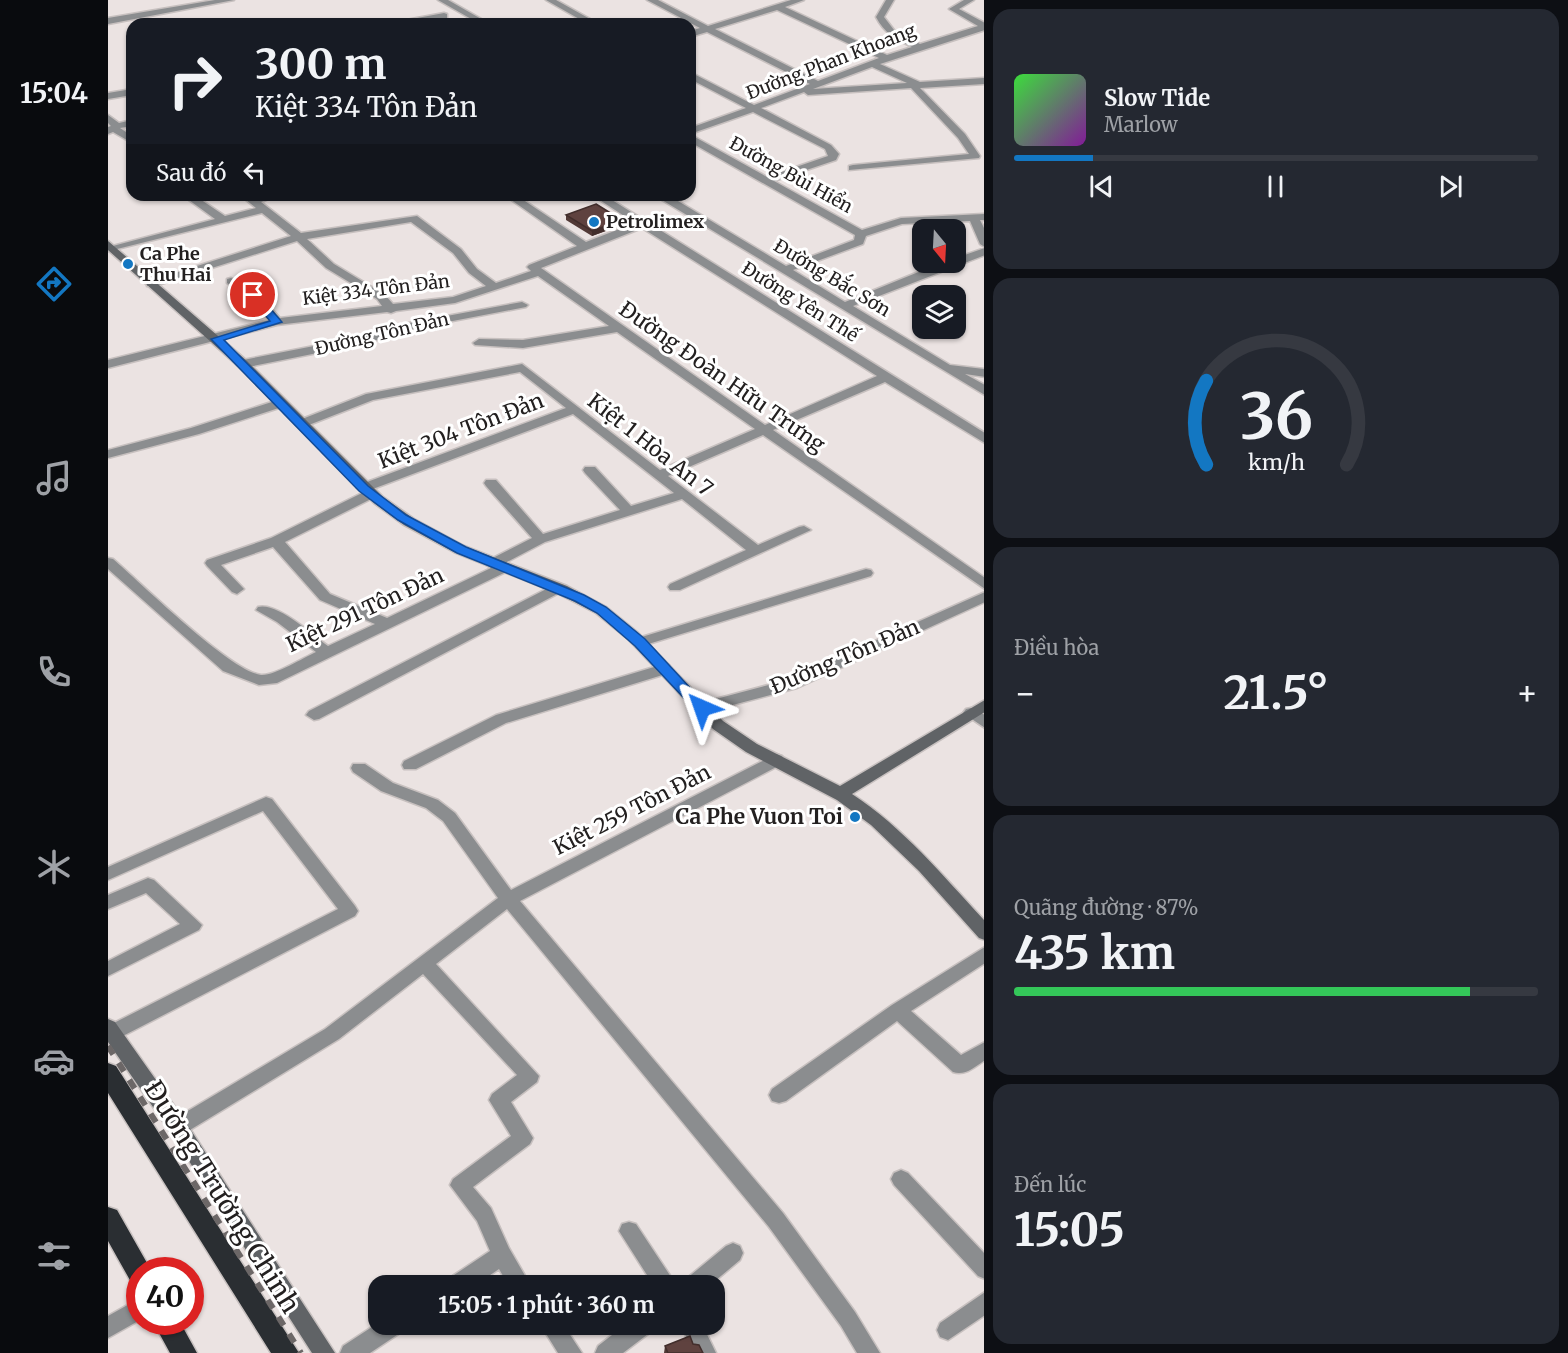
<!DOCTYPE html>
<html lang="vi">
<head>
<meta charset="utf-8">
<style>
	body { margin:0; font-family:Merriweather,serif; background:#242831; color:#f1f3f6; height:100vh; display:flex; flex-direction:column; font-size:22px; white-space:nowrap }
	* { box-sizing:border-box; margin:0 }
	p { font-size:20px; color:#9ea1a6 }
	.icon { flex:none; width:33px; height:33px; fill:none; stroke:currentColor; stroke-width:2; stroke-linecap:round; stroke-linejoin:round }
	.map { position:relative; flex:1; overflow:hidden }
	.drawer { display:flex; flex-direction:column; gap:9px; padding:9px; background:#0d0f14; width:584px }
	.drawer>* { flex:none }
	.hud { position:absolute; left:18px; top:18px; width:570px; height:183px; border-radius:18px; box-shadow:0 2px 4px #0004; background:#171b24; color:#f1f3f6; overflow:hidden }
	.needle { width:39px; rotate:162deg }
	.tools { position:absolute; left:804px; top:219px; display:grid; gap:12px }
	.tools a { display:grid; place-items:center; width:54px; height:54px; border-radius:12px; background:#171b24; box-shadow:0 2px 4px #0004; font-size:30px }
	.speed { position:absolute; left:18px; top:1257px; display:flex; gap:12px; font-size:30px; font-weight:700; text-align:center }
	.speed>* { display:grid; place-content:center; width:78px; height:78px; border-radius:50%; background:#171b24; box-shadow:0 2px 4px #0004; line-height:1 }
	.speed .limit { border:9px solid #d22; background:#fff; color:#111 }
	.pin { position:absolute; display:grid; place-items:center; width:51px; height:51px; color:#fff; margin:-26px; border:3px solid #fff; border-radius:50%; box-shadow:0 2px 6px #0007 }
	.me { position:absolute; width:66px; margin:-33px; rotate:317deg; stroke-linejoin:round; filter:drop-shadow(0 0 4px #0008) }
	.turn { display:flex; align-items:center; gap:21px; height:126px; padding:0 30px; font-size:27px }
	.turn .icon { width:78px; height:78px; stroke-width:2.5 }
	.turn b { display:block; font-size:42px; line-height:51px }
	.then { display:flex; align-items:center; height:57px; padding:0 30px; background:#0003; gap:12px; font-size:22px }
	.big { font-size:45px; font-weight:700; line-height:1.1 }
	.drawer .widget { flex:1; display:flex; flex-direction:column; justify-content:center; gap:9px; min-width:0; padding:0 21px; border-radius:18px; background:#242831 }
	.drawer .dial { align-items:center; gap:0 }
	.dial svg { height:156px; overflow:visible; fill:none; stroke:#363941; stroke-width:7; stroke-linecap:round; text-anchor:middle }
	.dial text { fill:#f1f3f6; stroke:none }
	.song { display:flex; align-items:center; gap:18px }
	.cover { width:72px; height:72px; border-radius:9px; background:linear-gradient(135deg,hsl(120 70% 55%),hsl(290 70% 35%)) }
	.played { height:6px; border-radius:3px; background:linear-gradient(90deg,#1377c2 15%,#363941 15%) }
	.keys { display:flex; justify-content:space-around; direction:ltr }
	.heat { display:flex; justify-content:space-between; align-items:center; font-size:33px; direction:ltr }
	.charge { height:9px; border-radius:4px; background:linear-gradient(90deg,#34c759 87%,#363941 0) }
	.trip { position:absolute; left:260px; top:1275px; width:357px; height:60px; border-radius:18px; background:#171b24; box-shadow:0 2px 4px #0004; font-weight:700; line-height:60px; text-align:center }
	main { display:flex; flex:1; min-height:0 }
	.tabs { display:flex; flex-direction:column; width:108px; justify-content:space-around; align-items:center; background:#090b0e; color:#9ea1a6 }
	.tabs .icon { width:42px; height:42px }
	.tabs .on { color:#1377c2 }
	.tabs b { font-size:27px; color:#f1f3f6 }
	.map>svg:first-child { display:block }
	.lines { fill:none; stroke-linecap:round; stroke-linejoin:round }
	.street-casing { stroke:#c7c0bf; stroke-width:3 }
	.secondary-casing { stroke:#c7c0bf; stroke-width:3 }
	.highway-casing { stroke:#c7c0bf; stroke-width:3 }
	.street { fill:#8b8d8f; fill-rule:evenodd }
	.secondary { fill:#606366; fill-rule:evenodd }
	.highway { fill:#2a2e32; fill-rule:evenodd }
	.rail { stroke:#6c6767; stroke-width:6; stroke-dasharray:10 10; stroke-linecap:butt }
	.wall { fill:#523936 }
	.shaded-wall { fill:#422e2c }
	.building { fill:#5f423f; stroke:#422e2c; stroke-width:1.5 }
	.route { fill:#1a73e8; stroke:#114b97; stroke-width:1.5 }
	.poi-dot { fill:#1377c2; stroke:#fff; stroke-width:2 }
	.labels { text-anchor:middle; stroke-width:6; stroke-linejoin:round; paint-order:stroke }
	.far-street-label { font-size:18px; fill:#232020; stroke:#fff }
	.far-poi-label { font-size:18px; font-weight:bold; fill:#232020; stroke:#fff; text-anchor:start }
	.street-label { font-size:21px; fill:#232020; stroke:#fff }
	.poi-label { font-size:21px; font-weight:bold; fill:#232020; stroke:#fff; text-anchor:end }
	.near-street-label { font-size:26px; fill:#232020; stroke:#fff }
</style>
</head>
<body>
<main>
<nav class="tabs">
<b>15:04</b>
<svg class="icon on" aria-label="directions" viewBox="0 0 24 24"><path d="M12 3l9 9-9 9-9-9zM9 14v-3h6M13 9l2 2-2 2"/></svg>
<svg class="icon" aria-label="music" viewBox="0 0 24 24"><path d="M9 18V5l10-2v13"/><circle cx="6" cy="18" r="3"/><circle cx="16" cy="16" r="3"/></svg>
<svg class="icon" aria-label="phone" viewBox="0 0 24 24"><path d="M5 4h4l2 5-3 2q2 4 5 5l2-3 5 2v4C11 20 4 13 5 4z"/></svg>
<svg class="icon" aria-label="climate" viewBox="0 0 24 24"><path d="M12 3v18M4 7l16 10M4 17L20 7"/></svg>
<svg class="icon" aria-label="car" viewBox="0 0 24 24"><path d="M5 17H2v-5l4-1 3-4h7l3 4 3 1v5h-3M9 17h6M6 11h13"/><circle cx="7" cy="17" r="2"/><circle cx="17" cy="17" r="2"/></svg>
<svg class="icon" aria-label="filters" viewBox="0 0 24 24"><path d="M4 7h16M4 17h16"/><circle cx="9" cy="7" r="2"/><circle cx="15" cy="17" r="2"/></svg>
</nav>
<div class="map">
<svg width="877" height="1353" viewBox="0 0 877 1353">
	<rect width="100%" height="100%" fill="#ebe3e2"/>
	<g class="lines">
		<!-- street casing -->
		<g class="street-casing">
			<path id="street" d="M 107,0 L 126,0 L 0,24 L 0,18 Z
				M 330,0 L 340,0 L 382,24 L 372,24 Z
				M 438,0 L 448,0 L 491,24 L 480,24 Z
				M 539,0 L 550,0 L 600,26 L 683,0 L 696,0 L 677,7 L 779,55 L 804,47 C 788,39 776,33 768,17 L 778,0 L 786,0 L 776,17 L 786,30 L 812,44 L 870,26 L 841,9 L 856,0 L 866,0 L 851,9 L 877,23 L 877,30 L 772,64 L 812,82 L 877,78 L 877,84 L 812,88 L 857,134 L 872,156 L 871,158 L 741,170 L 741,166 L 745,165 L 861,154 L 850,138 L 803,88 L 700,95 L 696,92 L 653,108 L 723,145 L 731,154 L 728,160 L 666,181 L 754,230 L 793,218 L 877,214 L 877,220 L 872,220 L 877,230 L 877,247 L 872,244 L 862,221 L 794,224 L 758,236 L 755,244 L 685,270 L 737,302 L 835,262 L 848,262 L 848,258 L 877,248 L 877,255 L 745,306 L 842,365 L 877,369 L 877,377 L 857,374 L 877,385 L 877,395 L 549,197 L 548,195 L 560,195 L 678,266 L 746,240 L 747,235 L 582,142 L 582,135 L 585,136 L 659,177 L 720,156 L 717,149 L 645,112 L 582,134 L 582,128 L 638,108 L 582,79 L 582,72 L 646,105 L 702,84 L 599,32 L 582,37 L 582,31 L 592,28 ZM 669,10 L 771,58 L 710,81 L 607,29 ZM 764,67 L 799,83 L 705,89 Z
				M 336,13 L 339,14 L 339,18 L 299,24 L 277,24 Z
				M 24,89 L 24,95 L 0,99 L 0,93 Z
				M 0,115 L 11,123 L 24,120 L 24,126 L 12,128 L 24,136 L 24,143 L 5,132 L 0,134 L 0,127 L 3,126 L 0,123 Z
				M 74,195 L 86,195 L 117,216 L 148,208 L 132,195 L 144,195 L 147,198 L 170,195 L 153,202 L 193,233 L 309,216 L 353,249 L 369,269 L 388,283 L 423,271 L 419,267 L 421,265 L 469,246 L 396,195 L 408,195 L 478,242 L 527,223 L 484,195 L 496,195 L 877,433 L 877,443 L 777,382 L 665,430 L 877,578 L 877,589 L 655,435 L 560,476 L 650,545 L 691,527 L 696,526 L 703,530 L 572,590 L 562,590 L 560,587 L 562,584 L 638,550 L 574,499 L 437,542 L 395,564 L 402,568 L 400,571 L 169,683 L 151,685 L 115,671 L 0,569 L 0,558 L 5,559 C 33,583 122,671 153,675 C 166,676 195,658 208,652 L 169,622 L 148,610 L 150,607 C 169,602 205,635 220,646 L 267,624 L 212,600 L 165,547 L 113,565 L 136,589 L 129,594 L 124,592 L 99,566 L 97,563 L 99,560 L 163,538 L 256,492 L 249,488 L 251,485 L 458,408 L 412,372 L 265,400 L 193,428 L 187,424 L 189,421 L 258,394 L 414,364 L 552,470 L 647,429 L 509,332 L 415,348 L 367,345 L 365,343 L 371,339 L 415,340 L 501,326 L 430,276 L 347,303 L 288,311 L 283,313 L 279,312 L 169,325 L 0,368 L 0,360 L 161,320 L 141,297 L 119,283 L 119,279 L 123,278 L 149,293 L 172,318 L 274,306 L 269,299 L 218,268 L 189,241 L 47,286 L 39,286 L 39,282 L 183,236 L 154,213 L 1,251 L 1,247 L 107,219 ZM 303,222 L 345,253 L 361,273 L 378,286 L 345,297 L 285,304 L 277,295 L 226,264 L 199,239 ZM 534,228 L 769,376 L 657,425 L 433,268 ZM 465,414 L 566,493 L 523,506 L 487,467 L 477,467 L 475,470 L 477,473 L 512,510 L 435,534 L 388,480 L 378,480 L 376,483 L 378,486 L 424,538 L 379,561 L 377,564 L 383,568 L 279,618 L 222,594 L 177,542 L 267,497 L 269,494 L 262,490 Z
				M 414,302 L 420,305 L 418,307 L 303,329 L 259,343 L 135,368 L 129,364 L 135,360 L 257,336 L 301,323 Z
				M 173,399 L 177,400 L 177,406 L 91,434 L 0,458 L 0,450 L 83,428 Z
				M 758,569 L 763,570 L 765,573 L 763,576 L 537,645 L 532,647 L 525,642 L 527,639 Z
				M 450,583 L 455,585 L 457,588 L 455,591 L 211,719 L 206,720 L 198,715 L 201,711 Z
				M 877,592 L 877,602 L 689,688 L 594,713 L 586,708 L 589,704 L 679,680 Z
				M 556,664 L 561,665 L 563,669 L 561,673 L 398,723 L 308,769 L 296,769 L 294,765 L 296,761 L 388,715 Z
				M 863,708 L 877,715 L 877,728 L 855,713 L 858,709 Z
				M 668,754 L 674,756 L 676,760 L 674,764 L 412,901 L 675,1213 L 747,1312 L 772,1353 L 749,1353 L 733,1326 L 661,1227 L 399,909 L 328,964 L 431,1076 L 429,1082 L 403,1102 L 425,1138 L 422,1144 L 365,1187 L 383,1208 L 401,1248 L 423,1286 L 401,1286 L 391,1269 L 366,1286 L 337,1286 L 340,1279 L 382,1251 L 369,1221 L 342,1185 L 345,1179 L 403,1136 L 381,1100 L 384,1094 L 409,1075 L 315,974 L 231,1039 L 77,1133 L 70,1136 L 63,1133 L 60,1127 L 63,1121 L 217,1029 L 390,898 L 335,821 L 318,808 L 273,791 L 245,772 L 243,768 L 245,764 L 257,764 L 285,783 L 330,800 L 347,813 L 403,890 Z
				M 158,797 L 164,799 L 247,906 L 250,911 L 247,916 L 11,1038 L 0,1039 L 0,1026 L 230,909 L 155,811 L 0,880 L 0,867 Z
				M 40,878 L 46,880 L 94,925 L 91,930 L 0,976 L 0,961 L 72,924 L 38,893 L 0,909 L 0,895 Z
				M 877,947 L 877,963 L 803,1011 L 853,1055 L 877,1042 L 877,1060 C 867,1067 857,1076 845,1072 L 789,1021 L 678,1101 L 671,1103 L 664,1101 L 661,1095 L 664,1089 L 784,1005 Z
				M 793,1170 L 800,1173 L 877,1254 L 877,1279 L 870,1276 L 786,1185 L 783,1179 L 786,1173 Z
				M 521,1222 L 528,1224 L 569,1286 L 546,1286 L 511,1231 L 514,1224 Z
				M 625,1243 L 632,1246 L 635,1253 L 632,1260 L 601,1286 L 575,1286 L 578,1279 L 618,1246 Z
				M 877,1292 L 877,1315 L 840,1340 L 832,1337 L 829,1330 L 832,1323 Z
				M 32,1298 L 32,1320 L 0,1338 L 0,1316 Z
				M 270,1323 L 297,1324 L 295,1331 L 262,1353 L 232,1353 L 235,1346 Z
				M 432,1324 L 455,1324 L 474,1353 L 450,1353 Z
				M 518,1324 L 546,1324 L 544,1331 L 515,1353 L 487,1353 L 490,1346 Z
				M 572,1324 L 594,1324 L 608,1353 L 586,1353 Z"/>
		</g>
		<!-- secondary casing -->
		<g class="secondary-casing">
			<path id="secondary" d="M 0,241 L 139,361 L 275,497 L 306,519 L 356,546 L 459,586 L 498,607 L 530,633 L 615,721 L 649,744 L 732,786 L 877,700 L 877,712 L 744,794 C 796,828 835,876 877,921 L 877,940 L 871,938 L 811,871 L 763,825 L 729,800 L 638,752 L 605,729 L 520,639 L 488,613 L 449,593 L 346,552 L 296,525 L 266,503 L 131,367 L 0,250 Z
				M 0,1019 L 7,1022 L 77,1121 L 227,1353 L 204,1353 L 63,1133 L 0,1042 Z"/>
		</g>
		<!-- highway casing -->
		<g class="highway-casing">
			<path id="highway" d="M 0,1063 L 8,1066 L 191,1353 L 163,1353 L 0,1093 Z
				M 0,1207 L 9,1210 L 43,1270 L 32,1270 L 32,1286 L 23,1282 L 0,1241 Z
				M 45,1322 L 72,1322 L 89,1353 L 62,1353 Z"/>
		</g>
		<!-- street -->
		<use href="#street" class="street"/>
		<!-- secondary -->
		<use href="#secondary" class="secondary"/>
		<!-- highway -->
		<use href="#highway" class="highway"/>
		<!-- rail -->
		<path class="rail" d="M 0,1046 L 193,1353"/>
	</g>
	<!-- wall -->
	<path class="wall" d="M 458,215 L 514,220 L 514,225 L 484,236 L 458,220 Z
		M 585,1344 L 595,1353 L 556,1353 L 557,1346 Z"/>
	<!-- shaded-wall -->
	<path class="shaded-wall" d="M 514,220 L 514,225 L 484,236 L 484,231 Z"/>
	<!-- building -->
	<path class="building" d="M 488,204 L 514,220 L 484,231 L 458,215 Z
		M 582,1336 L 585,1344 L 591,1345 L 595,1353 L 560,1353 L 557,1346 Z"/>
	<!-- route -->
	<path class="route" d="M 142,293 L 149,293 L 174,322 L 116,340 L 260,486 L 298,515 L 358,547 L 476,595 L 498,607 L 537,639 L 598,705 L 598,712 L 589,712 L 527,646 L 489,613 L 467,601 L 349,553 L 290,520 L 251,491 L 103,339 L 162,321 L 142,297 Z"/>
	<!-- markers -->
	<g class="poi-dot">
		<circle cx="486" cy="222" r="6"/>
		<circle cx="20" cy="264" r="6"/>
		<circle cx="747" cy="817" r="6"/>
	</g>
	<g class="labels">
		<!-- far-street labels -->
		<g class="far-street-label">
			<text transform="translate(723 62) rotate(-21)" y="6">Đường Phan Khoang</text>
			<text transform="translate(683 175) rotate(29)" y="6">Đường Bùi Hiển</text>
			<text transform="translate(724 278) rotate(31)" y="6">Đường Bắc Sơn</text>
			<text transform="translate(268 290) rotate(-7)" y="6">Kiệt 334 Tôn Đản</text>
			<text transform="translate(692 302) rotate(32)" y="6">Đường Yên Thế</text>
			<text transform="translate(274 334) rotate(-13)" y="6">Đường Tôn Đản</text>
		</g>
		<!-- far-poi labels -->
		<g class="far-poi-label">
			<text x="498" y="228">Petrolimex</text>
			<text x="32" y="260">Ca Phe<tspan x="32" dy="21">Thu Hai</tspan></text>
		</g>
		<!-- street labels -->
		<g class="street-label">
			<text transform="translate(614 377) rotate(35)" y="7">Đường Đoàn Hữu Trưng</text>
			<text transform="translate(353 431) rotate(-21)" y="7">Kiệt 304 Tôn Đản</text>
			<text transform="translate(542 445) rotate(38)" y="7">Kiệt 1 Hòa An 7</text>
			<text transform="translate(257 610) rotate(-25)" y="7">Kiệt 291 Tôn Đản</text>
			<text transform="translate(737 657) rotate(-23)" y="7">Đường Tôn Đản</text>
			<text transform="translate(524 810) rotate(-27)" y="7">Kiệt 259 Tôn Đản</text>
		</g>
		<!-- poi labels -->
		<g class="poi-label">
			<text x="735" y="824">Ca Phe Vuon Toi</text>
		</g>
		<!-- near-street labels -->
		<g class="near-street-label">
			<text transform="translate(114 1197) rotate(58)" y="9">Đường Trường Chinh</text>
		</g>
	</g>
</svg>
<div class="tools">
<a><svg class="needle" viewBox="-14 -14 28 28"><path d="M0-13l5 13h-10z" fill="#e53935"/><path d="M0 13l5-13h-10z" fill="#9ea1a6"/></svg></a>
<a><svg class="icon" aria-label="layers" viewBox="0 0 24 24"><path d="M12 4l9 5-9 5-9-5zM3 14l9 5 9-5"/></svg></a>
</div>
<div class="speed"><div class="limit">40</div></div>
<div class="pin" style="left:145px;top:295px;background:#d93025"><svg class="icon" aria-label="arrive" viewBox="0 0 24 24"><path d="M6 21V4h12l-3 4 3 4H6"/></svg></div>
<svg class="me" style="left:594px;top:708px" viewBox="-20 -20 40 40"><path d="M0-17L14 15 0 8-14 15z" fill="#1a73e8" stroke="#fff" stroke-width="4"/></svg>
<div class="trip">15:05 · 1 phút · 360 m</div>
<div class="hud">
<div class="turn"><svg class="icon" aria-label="right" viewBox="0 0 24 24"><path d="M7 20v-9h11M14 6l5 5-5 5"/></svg><div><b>300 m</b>Kiệt 334 Tôn Đản</div></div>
<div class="then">Sau đó<svg class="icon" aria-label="left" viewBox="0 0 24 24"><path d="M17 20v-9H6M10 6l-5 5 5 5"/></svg></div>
</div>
</div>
<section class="drawer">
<div class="widget">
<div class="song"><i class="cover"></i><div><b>Slow Tide</b><p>Marlow</p></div></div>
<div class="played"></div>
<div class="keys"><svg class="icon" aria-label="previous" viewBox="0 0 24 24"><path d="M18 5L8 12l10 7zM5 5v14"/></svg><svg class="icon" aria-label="pause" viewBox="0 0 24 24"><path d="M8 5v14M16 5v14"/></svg><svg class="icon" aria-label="next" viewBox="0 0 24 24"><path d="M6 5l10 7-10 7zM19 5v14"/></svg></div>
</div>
<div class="widget dial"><svg viewBox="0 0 100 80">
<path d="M14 69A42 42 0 1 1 86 69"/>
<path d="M14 69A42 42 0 0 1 14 26" stroke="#1377c2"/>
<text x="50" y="56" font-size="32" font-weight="700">36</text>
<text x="50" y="72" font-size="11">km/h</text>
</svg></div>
<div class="widget"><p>Điều hòa</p>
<div class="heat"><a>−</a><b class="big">21.5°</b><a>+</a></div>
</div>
<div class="widget"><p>Quãng đường · 87%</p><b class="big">435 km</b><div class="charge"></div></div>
<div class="widget"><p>Đến lúc</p><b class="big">15:05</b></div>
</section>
</main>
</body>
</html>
